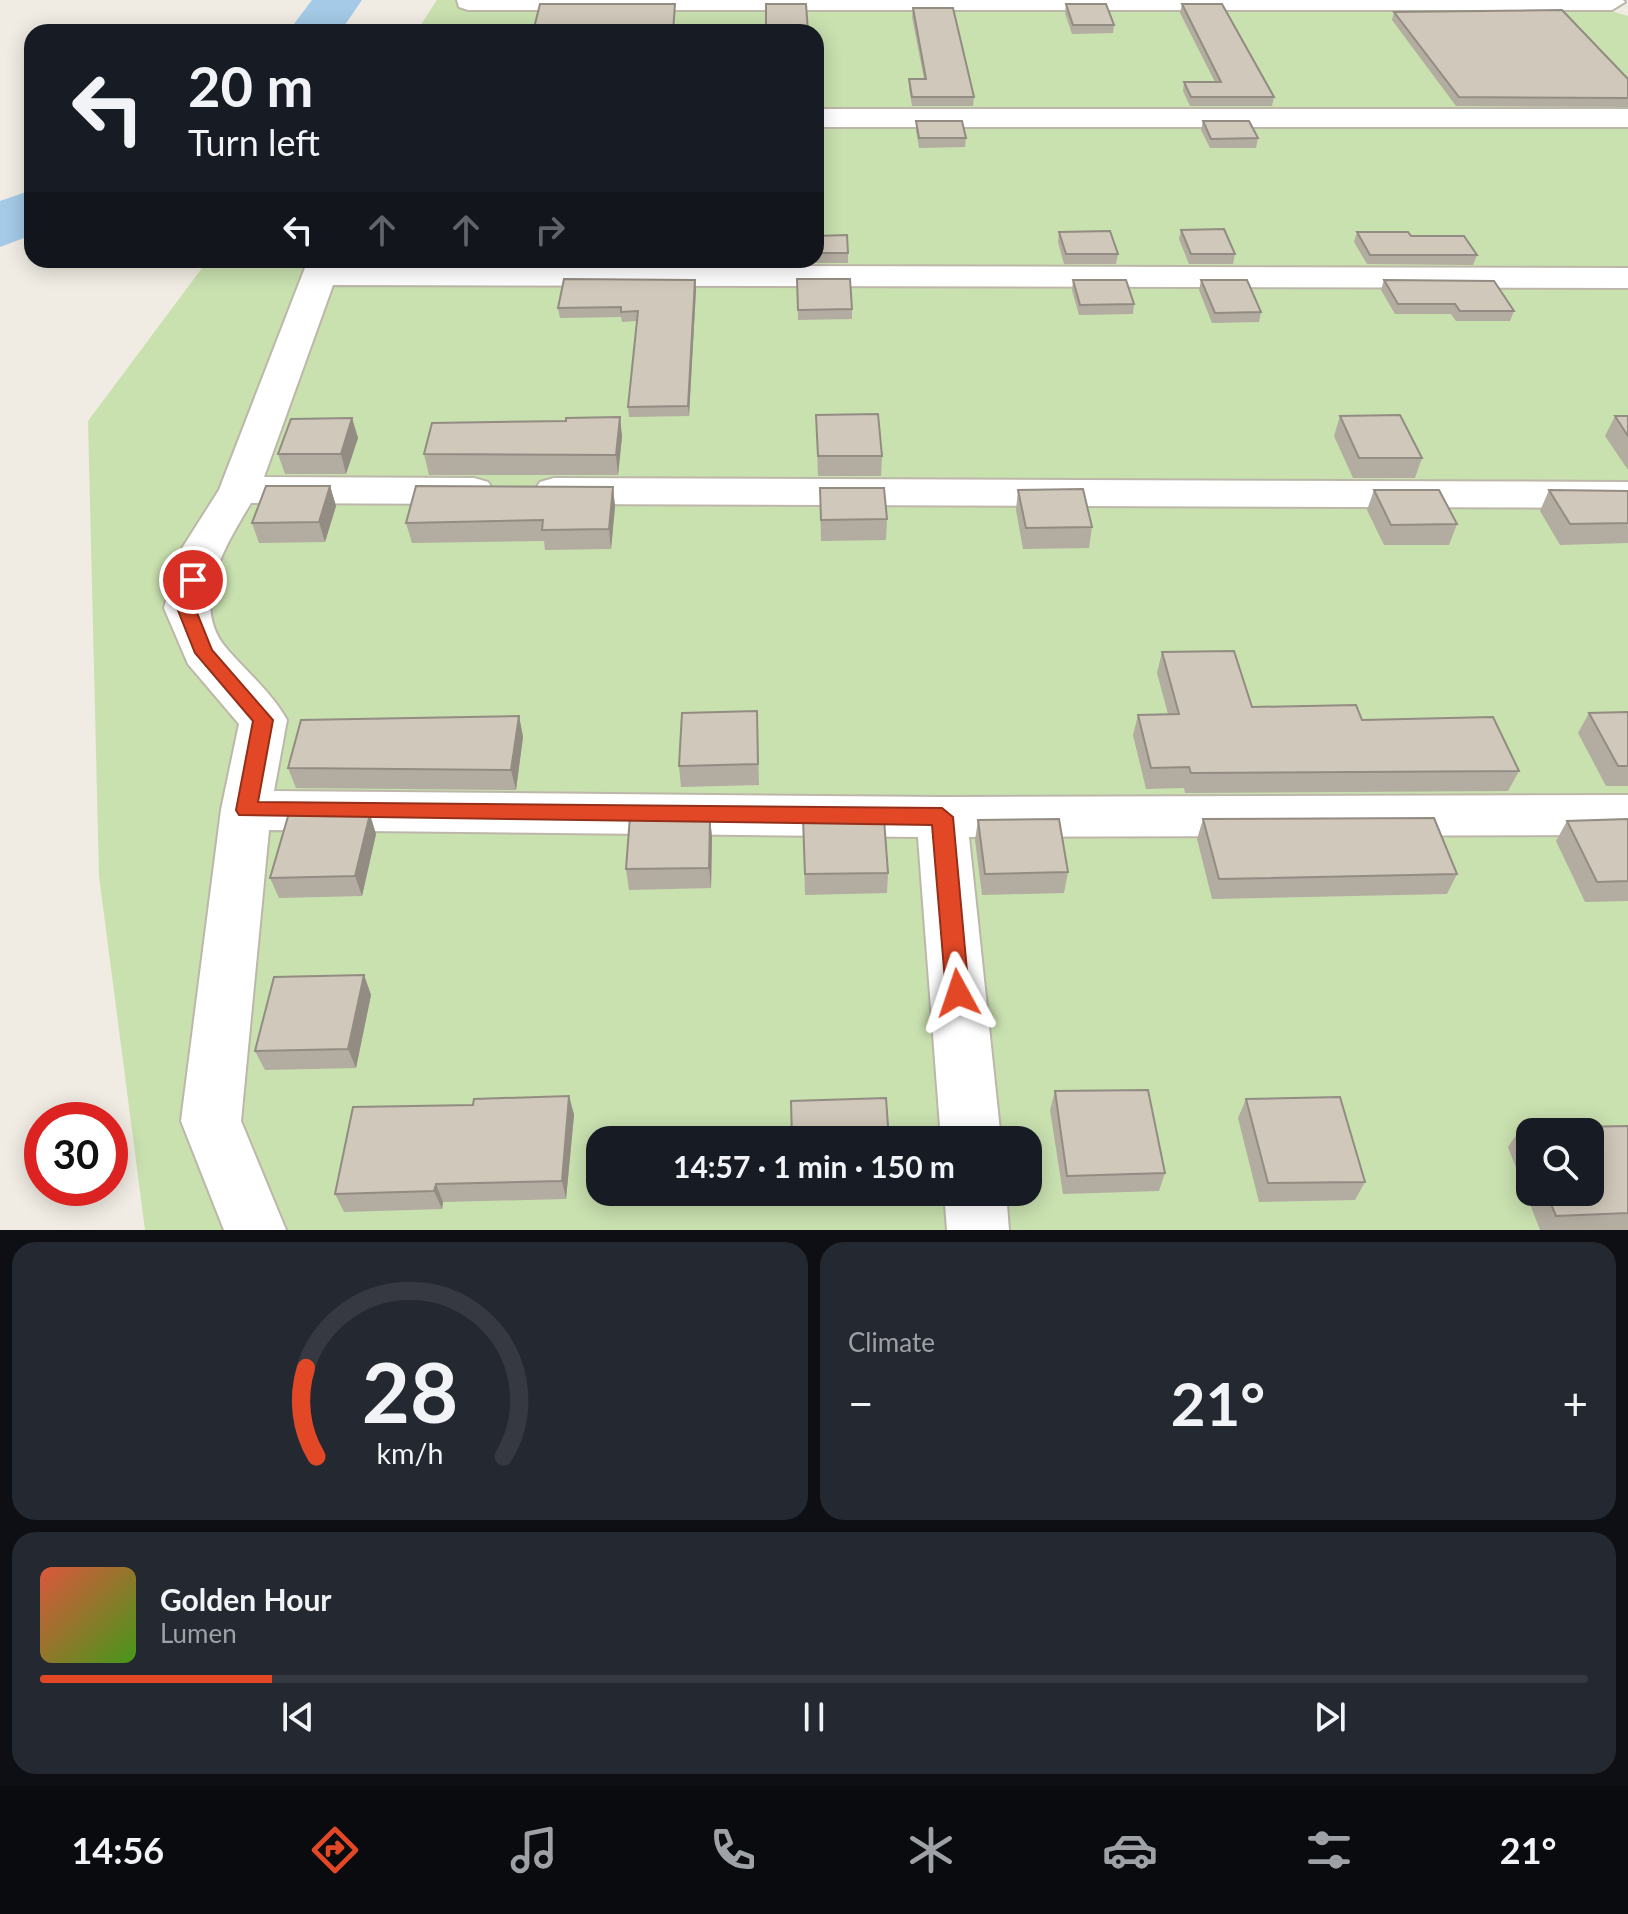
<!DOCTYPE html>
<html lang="en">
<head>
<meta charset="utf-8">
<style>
	body { margin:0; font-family:Lato,sans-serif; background:#242831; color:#f1f3f6; height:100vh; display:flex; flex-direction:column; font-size:30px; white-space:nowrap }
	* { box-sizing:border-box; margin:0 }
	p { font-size:26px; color:#9ea1a6 }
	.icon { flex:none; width:44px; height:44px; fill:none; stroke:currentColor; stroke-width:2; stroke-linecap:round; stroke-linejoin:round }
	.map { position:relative; height:1230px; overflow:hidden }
	.drawer { display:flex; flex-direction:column; gap:12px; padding:12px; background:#0d0f14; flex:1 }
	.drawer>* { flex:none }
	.guide { position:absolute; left:24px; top:24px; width:800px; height:244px; border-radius:24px; box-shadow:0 4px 20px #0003; background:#171b24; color:#f1f3f6; overflow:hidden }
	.buttons { position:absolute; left:1516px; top:1118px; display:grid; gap:16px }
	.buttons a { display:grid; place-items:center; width:88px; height:88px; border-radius:16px; background:#171b24; box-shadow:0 4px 20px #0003; font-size:40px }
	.speed { position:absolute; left:24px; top:1102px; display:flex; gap:16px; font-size:40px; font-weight:700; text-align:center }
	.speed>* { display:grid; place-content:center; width:104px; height:104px; border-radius:50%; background:#171b24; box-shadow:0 4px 20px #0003; line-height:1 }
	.speed .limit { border:12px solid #d22; background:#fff; color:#111 }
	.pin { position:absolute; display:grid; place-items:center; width:68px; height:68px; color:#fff; margin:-34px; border:4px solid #fff; border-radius:50%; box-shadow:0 2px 8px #0007 }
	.me { position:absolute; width:88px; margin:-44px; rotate:355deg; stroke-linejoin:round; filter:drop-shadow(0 0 6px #0008) }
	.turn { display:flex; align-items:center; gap:28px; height:168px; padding:0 32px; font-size:36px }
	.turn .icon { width:104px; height:104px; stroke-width:2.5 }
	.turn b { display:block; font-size:56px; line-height:68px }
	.lanes { display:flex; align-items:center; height:76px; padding:0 32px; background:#0003; justify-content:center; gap:40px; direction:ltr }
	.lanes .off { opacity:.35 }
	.big { font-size:60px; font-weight:700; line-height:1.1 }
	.drawer .card { flex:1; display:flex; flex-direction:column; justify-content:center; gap:12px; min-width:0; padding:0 28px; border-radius:24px; background:#242831 }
	.drawer .dial { align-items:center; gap:0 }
	.dial svg { height:208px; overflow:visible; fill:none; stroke:#363941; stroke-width:7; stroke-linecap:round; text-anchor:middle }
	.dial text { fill:#f1f3f6; stroke:none }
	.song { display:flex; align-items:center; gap:24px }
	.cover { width:96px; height:96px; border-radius:12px; background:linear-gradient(135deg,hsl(10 70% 55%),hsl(100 70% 35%)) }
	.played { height:8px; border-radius:4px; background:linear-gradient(90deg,#e34826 15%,#363941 15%) }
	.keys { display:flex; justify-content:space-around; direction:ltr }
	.heat { display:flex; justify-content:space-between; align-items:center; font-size:44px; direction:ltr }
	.drawer .tiles { flex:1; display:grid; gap:12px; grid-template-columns:1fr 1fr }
	.card:last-child { grid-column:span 2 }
	.trip { position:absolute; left:586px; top:1126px; width:456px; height:80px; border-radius:24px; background:#171b24; box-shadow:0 4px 20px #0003; font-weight:700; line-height:80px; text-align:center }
	.menu { display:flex; height:128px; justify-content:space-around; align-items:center; background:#090b0e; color:#9ea1a6 }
	.menu .icon { width:56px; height:56px }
	.menu .on { color:#e34826 }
	.menu b { font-size:36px; color:#f1f3f6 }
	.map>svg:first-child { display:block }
	.green { fill:#c9e0af; fill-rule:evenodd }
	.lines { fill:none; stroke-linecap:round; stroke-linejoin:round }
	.river { fill:#a4cae7; fill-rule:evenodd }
	.minor-casing { stroke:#bdb7aa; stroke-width:4 }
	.minor { fill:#fff; fill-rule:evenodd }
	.wall { fill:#b3aca0; fill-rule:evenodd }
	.shaded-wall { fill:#928c82 }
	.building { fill:#d0c8ba; stroke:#928c82; stroke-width:2 }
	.route { fill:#e34826; stroke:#942f19; stroke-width:2 }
</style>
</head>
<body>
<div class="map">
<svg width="1628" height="1230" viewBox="0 0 1628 1230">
	<rect width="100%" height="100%" fill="#f0ece3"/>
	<!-- green -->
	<path class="green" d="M 437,0 L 1573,0 L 1628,16 L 1628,1230 L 145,1230 L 99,876 L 88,421 L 208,260 L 816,260 L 816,32 L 416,32 ZM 1530,1132 L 1590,1132 L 1590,1192 L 1530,1192 ZM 600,1140 L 1028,1140 L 1028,1192 L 600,1192 Z"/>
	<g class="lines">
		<!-- river -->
		<path class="river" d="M 312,0 L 362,0 L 340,32 L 288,32 Z
			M 32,190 L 32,235 L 0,247 L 0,201 Z"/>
		<!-- minor casing -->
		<g class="minor-casing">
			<path id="minor" d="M 457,0 L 1623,0 L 1625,2 L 1612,10 L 468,10 L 459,7 Z
				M 816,109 L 1628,109 L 1628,127 L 816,127 Z
				M 308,260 L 342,260 L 340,265 L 1628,268 L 1628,288 L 333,285 L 264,477 L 474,478 L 488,482 L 494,491 L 488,500 L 474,504 L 251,503 C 226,545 188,604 227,649 C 247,672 272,693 287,720 L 274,791 L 942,797 L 1628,795 L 1628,835 L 969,837 L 1001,1140 L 941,1140 L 918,837 L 269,830 L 241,1121 L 286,1230 L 224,1230 L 181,1121 L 221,810 L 239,724 L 188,664 L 164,608 L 179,553 L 219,490 Z
				M 554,478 L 1628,482 L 1628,508 L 554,504 L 540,500 L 534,491 L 540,482 Z
				M 944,1192 L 1006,1192 L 1009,1230 L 947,1230 Z"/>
		</g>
		<!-- minor -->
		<use href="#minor" class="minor"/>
	</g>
	<!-- wall -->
	<path class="wall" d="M 1066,4 L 1114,25 L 1113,33 L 1072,34 L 1065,13 Z
		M 1182,4 L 1274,97 L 1272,106 L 1190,106 L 1183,91 L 1184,82 L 1215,82 L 1180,13 Z
		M 913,8 L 974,97 L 973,106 L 912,106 L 909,88 L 909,79 L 924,79 L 912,17 Z
		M 1394,12 L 1628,79 L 1628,107 L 1456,106 L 1392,20 Z
		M 916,121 L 966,138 L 965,147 L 919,148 L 916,130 Z
		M 1203,121 L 1258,138 L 1256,148 L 1210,148 L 1201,130 Z
		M 1181,230 L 1235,254 L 1233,264 L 1189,264 L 1179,239 Z
		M 1059,232 L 1118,254 L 1116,264 L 1064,264 L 1058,242 Z
		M 1357,232 L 1411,236 L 1477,255 L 1473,265 L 1367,264 L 1354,242 Z
		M 816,236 L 848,253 L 848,263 L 796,263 L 796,260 L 816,260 Z
		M 569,260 L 687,260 L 687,263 L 570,263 Z
		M 797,279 L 852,309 L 852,319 L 798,320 Z
		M 1073,280 L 1134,304 L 1133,314 L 1079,315 L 1072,290 Z
		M 1201,280 L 1261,312 L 1259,322 L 1212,323 L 1199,290 Z
		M 1384,280 L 1514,311 L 1510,321 L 1456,321 L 1451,314 L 1395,314 L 1381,290 Z
		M 696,290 L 689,416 L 629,417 L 628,407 L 637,321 L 622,322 L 621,317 L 560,318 L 558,308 Z
		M 816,415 L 882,456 L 881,476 L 818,476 Z
		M 1340,416 L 1422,458 L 1415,478 L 1353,478 L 1334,436 Z
		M 1615,416 L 1628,416 L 1628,470 L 1605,436 Z
		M 620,417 L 622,437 L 618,475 L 429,475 L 424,454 L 566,421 Z
		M 352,418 L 358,438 L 346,474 L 285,474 L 278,454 Z
		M 330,486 L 336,506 L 325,542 L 259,543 L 252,523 Z
		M 613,487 L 615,507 L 611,549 L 545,550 L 544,541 L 412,543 L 406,523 Z
		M 820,488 L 887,519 L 886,540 L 821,541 Z
		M 1018,490 L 1092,527 L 1089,548 L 1023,549 L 1016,510 Z
		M 1374,490 L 1457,524 L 1449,545 L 1384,545 L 1367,510 Z
		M 1549,490 L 1628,491 L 1628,543 L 1560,545 L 1540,511 Z
		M 1162,652 L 1252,707 L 1519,771 L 1508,791 L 1185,793 L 1184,788 L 1146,789 L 1133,735 L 1138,715 L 1168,714 L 1157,673 Z
		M 757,711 L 759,785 L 681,787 L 679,766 Z
		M 1628,712 L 1628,786 L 1606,786 L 1578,733 L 1589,713 Z
		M 519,716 L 523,737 L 516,790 L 296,788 L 288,768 Z
		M 710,817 L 712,838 L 711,888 L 629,890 L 626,869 Z
		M 803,818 L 888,873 L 887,893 L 805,895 Z
		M 1203,819 L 1457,874 L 1447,894 L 1212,899 L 1197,839 Z
		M 1628,819 L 1628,901 L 1585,902 L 1556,841 L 1567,821 Z
		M 978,820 L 1068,872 L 1064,893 L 982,895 L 975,840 Z
		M 376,834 L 362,896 L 279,898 L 270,878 Z
		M 364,975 L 371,995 L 356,1068 L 265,1070 L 255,1051 Z
		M 1055,1091 L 1165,1173 L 1159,1191 L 1063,1194 L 1050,1110 Z
		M 569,1096 L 574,1115 L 566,1199 L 443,1202 L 442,1209 L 344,1212 L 335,1194 Z
		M 1246,1099 L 1365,1182 L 1355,1200 L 1259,1202 L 1238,1118 Z
		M 1628,1126 L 1628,1230 L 1540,1230 L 1508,1147 L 1521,1128 ZM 1530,1132 L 1590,1192 L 1530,1192 Z
		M 793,1192 L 891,1192 L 890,1201 L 793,1203 Z"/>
	<!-- shaded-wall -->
	<path class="shaded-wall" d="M 695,280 L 696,290 L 689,416 L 688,406 Z
		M 620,417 L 622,437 L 618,475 L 616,455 Z
		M 352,418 L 358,438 L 346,474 L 341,454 Z
		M 330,486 L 336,506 L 325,542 L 319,522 Z
		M 613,487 L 615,507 L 611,549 L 609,529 Z
		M 519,716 L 523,737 L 516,790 L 511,770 Z
		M 370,814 L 376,834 L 362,896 L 355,876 Z
		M 710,817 L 712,838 L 711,888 L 709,868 Z
		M 364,975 L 371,995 L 356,1068 L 348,1049 Z
		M 569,1096 L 574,1115 L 566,1199 L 562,1181 Z
		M 436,1184 L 443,1202 L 442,1209 L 434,1191 Z"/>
	<!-- building -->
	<path class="building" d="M 540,4 L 675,4 L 673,32 L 533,32 Z
		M 766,4 L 806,4 L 808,32 L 766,32 Z
		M 1066,4 L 1106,4 L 1114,25 L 1073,25 Z
		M 1182,4 L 1222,4 L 1274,97 L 1191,97 L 1184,82 L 1221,82 Z
		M 913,8 L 953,8 L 974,97 L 912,97 L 909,79 L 926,79 Z
		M 1562,10 L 1628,79 L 1628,98 L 1459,97 L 1394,12 Z
		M 916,121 L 962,121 L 966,138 L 919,138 Z
		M 1203,121 L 1249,121 L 1258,138 L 1211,139 Z
		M 1224,229 L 1235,254 L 1191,254 L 1181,230 Z
		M 1110,231 L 1118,254 L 1066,254 L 1059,232 Z
		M 1357,232 L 1408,232 L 1411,236 L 1464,236 L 1477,255 L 1370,255 Z
		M 847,235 L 848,253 L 816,253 L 816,236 Z
		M 564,279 L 695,280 L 688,406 L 628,407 L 638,311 L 621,312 L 621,307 L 558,308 Z
		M 797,279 L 850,279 L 852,309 L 798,310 Z
		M 1073,280 L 1126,280 L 1134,304 L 1080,305 Z
		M 1201,280 L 1247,280 L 1261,312 L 1215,313 Z
		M 1384,280 L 1494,281 L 1514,311 L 1460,311 L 1455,304 L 1398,304 Z
		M 878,414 L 882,456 L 818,456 L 816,415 Z
		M 1400,415 L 1422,458 L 1359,458 L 1340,416 Z
		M 1615,416 L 1628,416 L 1628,436 Z
		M 620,417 L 616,455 L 424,454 L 432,423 L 566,421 L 566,418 Z
		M 352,418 L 341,454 L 278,454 L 291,419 Z
		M 266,486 L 330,486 L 319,522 L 252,523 Z
		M 416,486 L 613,487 L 609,529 L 542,530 L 543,520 L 406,523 Z
		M 820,488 L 884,488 L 887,519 L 821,520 Z
		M 1083,489 L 1092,527 L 1026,528 L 1018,490 Z
		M 1374,490 L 1439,490 L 1457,524 L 1391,525 Z
		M 1549,490 L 1628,491 L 1628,523 L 1570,524 Z
		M 1234,651 L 1252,707 L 1356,705 L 1362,720 L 1493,717 L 1519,771 L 1191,773 L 1189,767 L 1151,768 L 1138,715 L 1179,714 L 1162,652 Z
		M 757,711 L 758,764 L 679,766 L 682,713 Z
		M 1628,712 L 1628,766 L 1618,766 L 1589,713 Z
		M 519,716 L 511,770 L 288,768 L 301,720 Z
		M 289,813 L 370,814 L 355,876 L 270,878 Z
		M 630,816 L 710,817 L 709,868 L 626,869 Z
		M 803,818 L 884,819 L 888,873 L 805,874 Z
		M 1434,818 L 1457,874 L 1219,879 L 1203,819 Z
		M 1059,819 L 1068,872 L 985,874 L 978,820 Z
		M 1628,819 L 1628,881 L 1597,882 L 1567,821 Z
		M 364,975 L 348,1049 L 255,1051 L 274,977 Z
		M 1148,1090 L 1165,1173 L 1067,1176 L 1055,1091 Z
		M 569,1096 L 562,1181 L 436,1184 L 434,1191 L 335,1194 L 353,1107 L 473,1105 L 474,1099 Z
		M 1340,1097 L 1365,1182 L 1268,1183 L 1246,1099 Z
		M 886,1098 L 889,1140 L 792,1140 L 791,1101 Z
		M 1628,1126 L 1628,1213 L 1556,1216 L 1546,1192 L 1590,1192 L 1590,1132 L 1530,1132 L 1530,1151 L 1521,1128 Z"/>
	<!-- route -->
	<path class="route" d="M 193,574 L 202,580 L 195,608 L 212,650 L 273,720 L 258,802 L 942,808 L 953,817 L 969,993 L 966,1000 L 958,1003 L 949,1000 L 946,993 L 932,825 L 239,815 L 236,810 L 253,721 L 195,653 L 177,608 L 184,580 Z"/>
</svg>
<div class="buttons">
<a><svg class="icon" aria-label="search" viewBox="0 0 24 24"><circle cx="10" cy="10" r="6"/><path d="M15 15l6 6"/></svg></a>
</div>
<div class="speed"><div class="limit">30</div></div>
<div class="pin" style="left:193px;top:580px;background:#d93025"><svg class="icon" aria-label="arrive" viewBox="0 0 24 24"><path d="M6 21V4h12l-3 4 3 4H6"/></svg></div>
<svg class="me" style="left:958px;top:993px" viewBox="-20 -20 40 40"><path d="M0-17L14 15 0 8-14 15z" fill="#e34826" stroke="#fff" stroke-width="4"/></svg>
<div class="trip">14:57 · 1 min · 150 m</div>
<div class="guide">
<div class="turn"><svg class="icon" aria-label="left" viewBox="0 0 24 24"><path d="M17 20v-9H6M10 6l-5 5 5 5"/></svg><div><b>20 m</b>Turn left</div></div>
<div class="lanes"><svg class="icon" aria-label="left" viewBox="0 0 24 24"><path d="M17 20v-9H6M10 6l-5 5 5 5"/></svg><svg class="icon off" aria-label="ahead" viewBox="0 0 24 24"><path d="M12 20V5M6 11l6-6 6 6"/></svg><svg class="icon off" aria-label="ahead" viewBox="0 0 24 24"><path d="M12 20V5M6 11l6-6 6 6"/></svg><svg class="icon off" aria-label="right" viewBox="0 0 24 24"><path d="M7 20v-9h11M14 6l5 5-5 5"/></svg></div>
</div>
</div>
<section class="drawer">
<div class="tiles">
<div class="card dial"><svg viewBox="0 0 100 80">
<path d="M14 69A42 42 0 1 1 86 69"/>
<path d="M14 69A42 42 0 0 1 10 35" stroke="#e34826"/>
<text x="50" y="56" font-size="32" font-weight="700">28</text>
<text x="50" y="72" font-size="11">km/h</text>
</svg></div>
<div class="card"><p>Climate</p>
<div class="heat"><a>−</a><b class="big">21°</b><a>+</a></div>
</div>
<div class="card">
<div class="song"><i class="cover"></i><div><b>Golden Hour</b><p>Lumen</p></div></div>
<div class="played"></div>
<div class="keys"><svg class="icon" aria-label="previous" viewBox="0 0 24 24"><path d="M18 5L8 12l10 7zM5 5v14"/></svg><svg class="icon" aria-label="pause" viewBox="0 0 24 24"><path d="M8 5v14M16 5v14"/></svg><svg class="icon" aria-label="next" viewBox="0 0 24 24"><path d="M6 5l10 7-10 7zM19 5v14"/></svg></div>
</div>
</div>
</section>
<nav class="menu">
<b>14:56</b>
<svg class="icon on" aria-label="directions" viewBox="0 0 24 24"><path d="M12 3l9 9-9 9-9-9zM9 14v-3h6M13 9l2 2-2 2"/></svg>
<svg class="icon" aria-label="music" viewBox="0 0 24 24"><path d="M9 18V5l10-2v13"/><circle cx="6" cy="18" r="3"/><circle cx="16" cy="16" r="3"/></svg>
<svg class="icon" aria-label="phone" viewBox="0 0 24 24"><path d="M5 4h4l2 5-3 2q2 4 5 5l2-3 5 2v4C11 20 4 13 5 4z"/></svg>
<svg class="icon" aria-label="climate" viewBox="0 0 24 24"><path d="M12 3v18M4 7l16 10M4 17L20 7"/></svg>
<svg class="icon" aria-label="car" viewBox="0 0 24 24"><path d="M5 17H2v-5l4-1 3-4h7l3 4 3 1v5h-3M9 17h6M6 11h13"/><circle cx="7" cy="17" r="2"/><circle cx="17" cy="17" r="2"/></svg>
<svg class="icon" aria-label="filters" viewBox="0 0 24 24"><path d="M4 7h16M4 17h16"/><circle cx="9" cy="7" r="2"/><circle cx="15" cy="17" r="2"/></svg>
<b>21°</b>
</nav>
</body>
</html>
